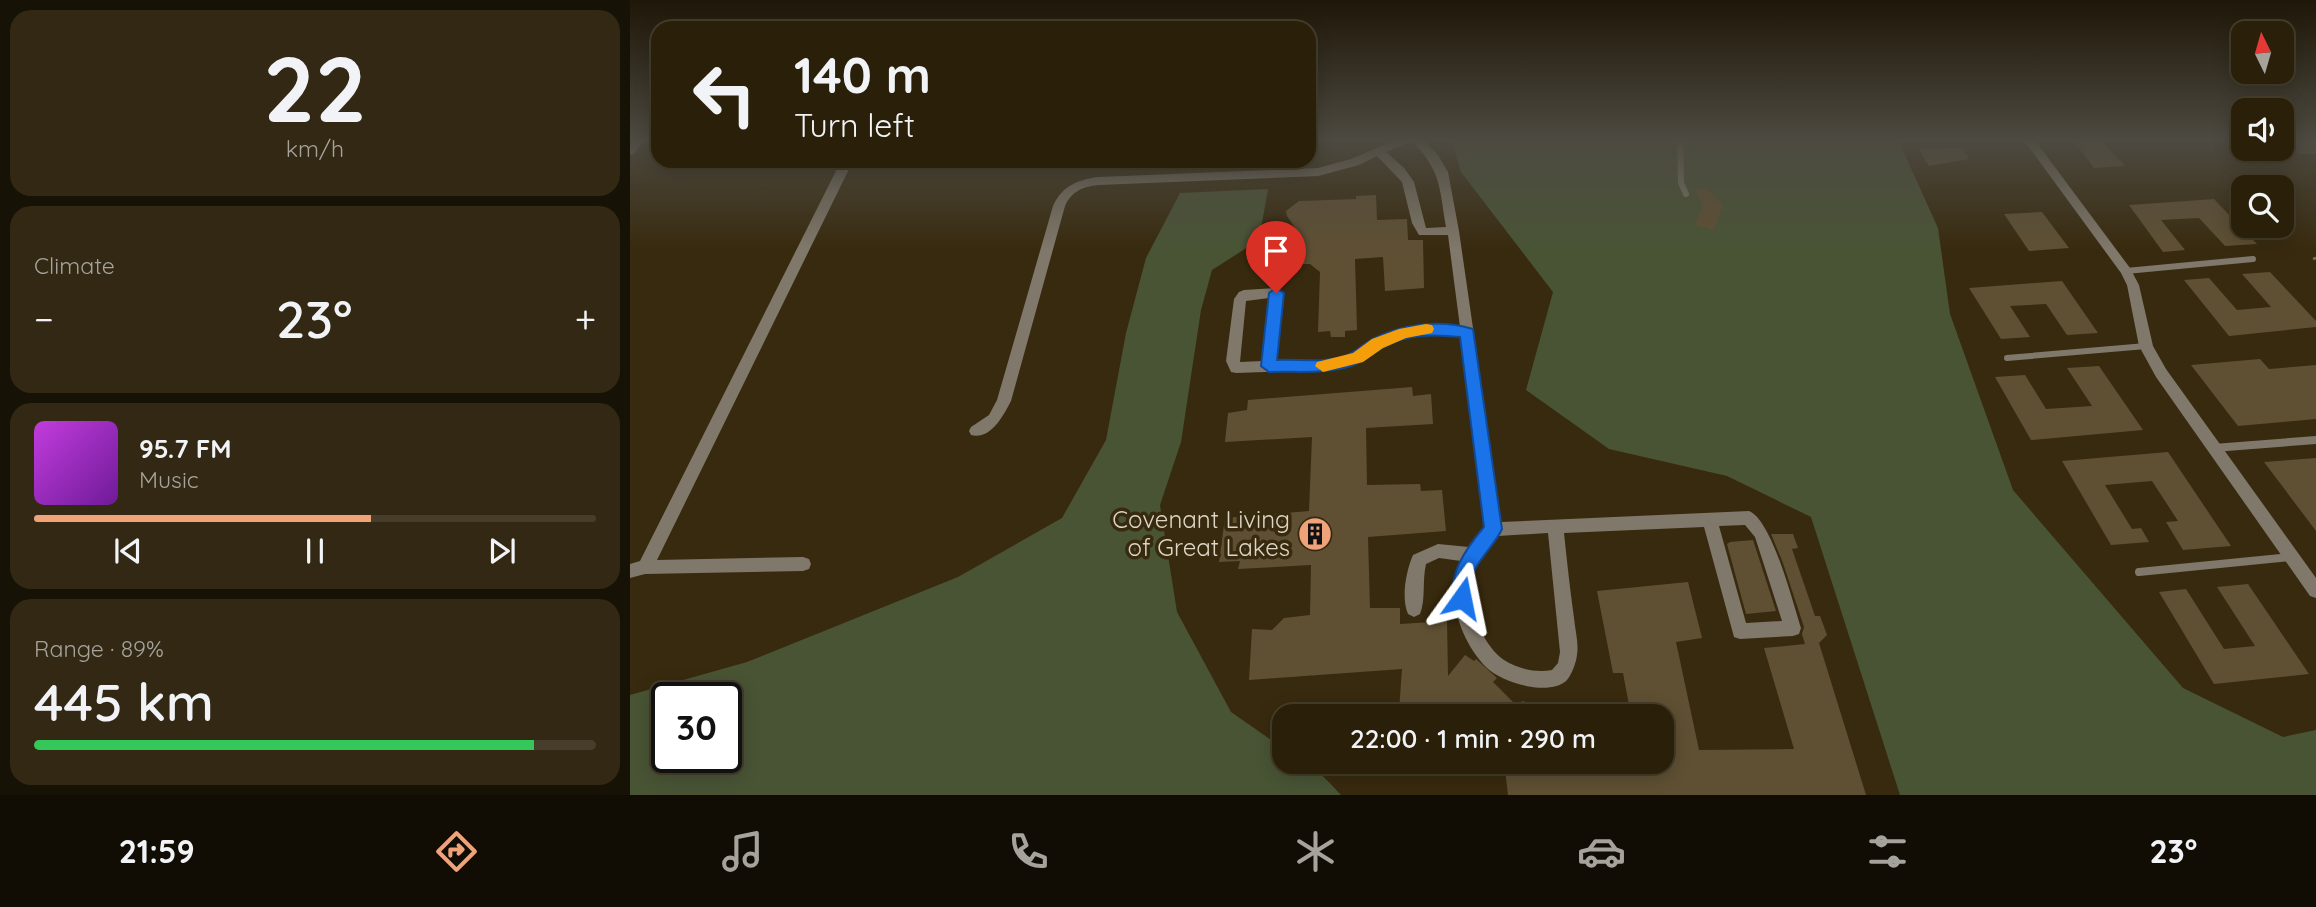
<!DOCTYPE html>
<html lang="en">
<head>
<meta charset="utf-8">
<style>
	body { margin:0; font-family:Quicksand,sans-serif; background:#322813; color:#f1f3f6; height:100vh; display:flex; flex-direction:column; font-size:26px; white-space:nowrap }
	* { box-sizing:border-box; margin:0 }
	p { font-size:23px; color:#a5a39c }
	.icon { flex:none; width:38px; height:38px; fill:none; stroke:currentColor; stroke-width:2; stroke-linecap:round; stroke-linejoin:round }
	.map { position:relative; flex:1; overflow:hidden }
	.side { display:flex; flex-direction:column; gap:10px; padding:10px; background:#171206; width:630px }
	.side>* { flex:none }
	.top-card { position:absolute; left:21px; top:21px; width:665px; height:147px; border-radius:21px; box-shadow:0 4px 18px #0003,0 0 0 2px #463e2b; background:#2a200a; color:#f1f3f6; overflow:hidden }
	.needle { width:46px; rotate:355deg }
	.tools { position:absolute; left:1601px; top:21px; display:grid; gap:14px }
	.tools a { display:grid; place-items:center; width:63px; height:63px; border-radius:14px; background:#2a200a; box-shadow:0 4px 18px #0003,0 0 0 2px #463e2b; font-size:35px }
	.speed { position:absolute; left:21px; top:682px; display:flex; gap:14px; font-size:35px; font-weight:700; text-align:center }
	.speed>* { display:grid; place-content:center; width:91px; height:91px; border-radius:50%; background:#2a200a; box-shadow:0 4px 18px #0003,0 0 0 2px #463e2b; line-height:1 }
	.speed .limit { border:4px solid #111; border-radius:10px; background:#fff; color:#111 }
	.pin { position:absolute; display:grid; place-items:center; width:60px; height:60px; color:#fff; margin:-72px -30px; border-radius:50% 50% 50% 0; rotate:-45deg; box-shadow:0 0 7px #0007 }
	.pin .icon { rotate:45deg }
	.me { position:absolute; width:77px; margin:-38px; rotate:12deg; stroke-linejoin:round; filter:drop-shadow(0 0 5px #0008) }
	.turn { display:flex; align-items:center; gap:24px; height:147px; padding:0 28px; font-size:32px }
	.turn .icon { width:91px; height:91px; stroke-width:2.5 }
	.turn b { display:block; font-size:49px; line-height:60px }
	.big { font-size:52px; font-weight:600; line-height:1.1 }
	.side .widget { flex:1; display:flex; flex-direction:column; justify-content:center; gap:10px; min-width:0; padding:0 24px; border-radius:21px; background:#322813 }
	.side .dial { align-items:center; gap:0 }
	.dial b { font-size:91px; line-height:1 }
	.song { display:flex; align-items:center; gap:21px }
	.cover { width:84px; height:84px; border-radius:10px; background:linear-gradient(135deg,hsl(290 70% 55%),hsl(280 70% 35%)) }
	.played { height:7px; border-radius:4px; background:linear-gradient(90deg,#f0a279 60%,#463e2b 60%) }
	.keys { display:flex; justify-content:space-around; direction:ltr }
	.heat { display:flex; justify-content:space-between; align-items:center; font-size:38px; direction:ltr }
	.charge { height:10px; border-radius:5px; background:linear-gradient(90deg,#34c759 89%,#463e2b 0) }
	.trip { position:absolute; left:642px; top:704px; width:402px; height:70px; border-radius:21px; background:#2a200a; box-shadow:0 4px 18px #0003,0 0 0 2px #463e2b; font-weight:600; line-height:70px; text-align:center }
	.dock { display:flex; height:112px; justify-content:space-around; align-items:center; background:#110d04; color:#a5a39c }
	.dock .icon { width:49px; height:49px }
	.dock .selected { color:#f0a279 }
	.dock b { font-size:32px; color:#f1f3f6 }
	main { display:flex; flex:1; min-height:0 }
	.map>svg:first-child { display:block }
	.green { fill:#495435; fill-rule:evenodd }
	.building { fill:#5f5033 }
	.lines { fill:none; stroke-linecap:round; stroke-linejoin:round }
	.path { stroke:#7c7059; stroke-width:2.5; stroke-dasharray:3.5 4.5; stroke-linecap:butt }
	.service-far1 { stroke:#80786a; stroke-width:6 }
	.service { stroke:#80786a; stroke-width:8 }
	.minor { fill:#80786a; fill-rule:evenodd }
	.route { fill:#1a73e8; stroke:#114b97; stroke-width:2 }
	.slow { fill:#f59e0b }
	.labels { text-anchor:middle; stroke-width:7; stroke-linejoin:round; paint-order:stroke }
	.poi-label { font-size:24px; fill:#ddd5c5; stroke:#382a0e; text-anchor:end }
</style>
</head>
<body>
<main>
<section class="side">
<div class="widget dial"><b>22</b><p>km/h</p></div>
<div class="widget"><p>Climate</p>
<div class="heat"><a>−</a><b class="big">23°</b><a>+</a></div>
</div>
<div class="widget">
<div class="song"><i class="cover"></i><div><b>95.7 FM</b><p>Music</p></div></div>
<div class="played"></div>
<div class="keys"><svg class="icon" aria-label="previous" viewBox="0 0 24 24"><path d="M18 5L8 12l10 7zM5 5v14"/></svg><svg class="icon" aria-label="pause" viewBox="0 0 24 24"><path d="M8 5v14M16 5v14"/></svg><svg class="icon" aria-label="next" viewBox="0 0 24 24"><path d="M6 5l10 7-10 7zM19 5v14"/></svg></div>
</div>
<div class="widget"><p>Range · 89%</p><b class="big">445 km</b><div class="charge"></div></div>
</section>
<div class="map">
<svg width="1686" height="795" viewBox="0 0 1686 795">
	<rect width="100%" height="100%" fill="#382a0e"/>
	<!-- green -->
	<path class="green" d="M 821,139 L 1271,139 L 1270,144 L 1308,228 L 1320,314 L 1383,490 L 1553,688 L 1653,737 L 1686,730 L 1686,795 L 1270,795 L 1181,517 L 1097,476 L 979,449 L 896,390 L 923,292 L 831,172 Z
		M 638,189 L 629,240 L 582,270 L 571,310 L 551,442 L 530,505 L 547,612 L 601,712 L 654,749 L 654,761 C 682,761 693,776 711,795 L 0,795 L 0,695 L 117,662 L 328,577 L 432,518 L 476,440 L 496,333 L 516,258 L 550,193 ZM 37,698 L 96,698 L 96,758 L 37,758 Z"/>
	<!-- building -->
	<path class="building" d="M 1442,139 L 1470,139 L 1495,166 L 1464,168 Z
		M 1652,139 L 1686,139 L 1686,154 L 1670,154 Z
		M 1333,148 L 1339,159 L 1299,166 L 1289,149 Z
		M 1076,187 L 1093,206 L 1084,230 L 1065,225 L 1073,205 L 1065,190 Z
		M 746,195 L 747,220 L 777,219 L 778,240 L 793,240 L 794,288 L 755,291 L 753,257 L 725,259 L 727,330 L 715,331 L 715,337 L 701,337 L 700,331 L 688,332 L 690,272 L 680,264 L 658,264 L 658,268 L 641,269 L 641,265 L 626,266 L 629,240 L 672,238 L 657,216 L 656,211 L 669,201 L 726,199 L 726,196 Z
		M 1584,199 L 1627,244 L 1595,246 L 1569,218 L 1531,220 L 1555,250 L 1533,252 L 1499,205 Z
		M 1412,212 L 1439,248 L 1399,251 L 1374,214 Z
		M 1640,272 L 1686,321 L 1686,327 L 1599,336 L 1554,280 L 1579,278 L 1607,310 L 1641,307 L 1612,274 Z
		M 1432,281 L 1468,333 L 1437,335 L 1416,304 L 1380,306 L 1400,337 L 1371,339 L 1339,288 Z
		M 1630,359 L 1639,369 L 1686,365 L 1686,419 L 1608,426 L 1561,365 Z
		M 1469,366 L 1513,430 L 1401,440 L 1365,377 L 1395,375 L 1416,409 L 1462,406 L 1437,368 Z
		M 782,387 L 783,396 L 801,394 L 803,424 L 736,428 L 737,485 L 790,484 L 791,491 L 812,490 L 816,531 L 738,537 L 740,608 L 770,608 L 770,624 L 817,621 L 818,676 L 835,655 L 844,661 L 846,659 L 867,678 L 863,682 L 885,704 L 893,701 L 926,716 L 774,716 L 769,711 L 772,669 L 619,680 L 622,629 L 642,630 L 654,618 L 680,615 L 681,565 L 608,569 L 610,561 L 589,562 L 595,518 L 679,511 L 682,437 L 595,442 L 598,413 L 617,410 L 618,400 Z
		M 1538,452 L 1601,546 L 1553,550 L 1536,522 L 1548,521 L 1522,481 L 1475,485 L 1502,529 L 1511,528 L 1519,542 L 1481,545 L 1432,461 Z
		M 1686,458 L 1686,531 L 1634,462 Z
		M 1141,534 L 1163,534 L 1168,548 L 1162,549 L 1185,616 L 1190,616 L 1197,635 L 1189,643 L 1236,795 L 878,795 L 874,761 L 1032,761 L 1032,716 L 1001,716 L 993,673 L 983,673 L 967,591 L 1058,582 L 1072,638 L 1046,642 L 1069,750 L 1164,749 L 1134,648 L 1175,644 L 1172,634 L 1174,627 L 1153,563 Z
		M 1123,540 L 1146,611 L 1116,614 L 1097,544 L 1100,542 Z
		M 1618,584 L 1679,674 L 1584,684 L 1529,592 L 1556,589 L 1594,649 L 1625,646 L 1587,587 Z"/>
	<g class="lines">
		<!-- path -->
		<path class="path" d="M 1683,259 L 1686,258"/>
		<!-- service-far1 -->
		<path class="service-far1" d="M 1050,139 L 1051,183 L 1056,194
			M 433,161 L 445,161
			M 1496,271 L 1623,259
			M 1377,358 L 1516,346"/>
		<!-- service -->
		<path class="service" d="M 1584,448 L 1686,440
			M 1509,572 L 1661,557"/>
		<!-- minor -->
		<path class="minor" d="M 3,139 L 14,139 L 4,154 L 0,155 L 0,144 Z
			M 768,139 L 792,139 L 808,155 L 818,172 L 829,231 L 871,522 L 1119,511 C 1142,520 1163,603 1171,628 L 1169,634 L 1163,636 L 1110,639 L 1104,637 L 1074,527 L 934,533 C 937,561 940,590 944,618 C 945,630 949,643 947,655 C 946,663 942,674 937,680 C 920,697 873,683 857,668 C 831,642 814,595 831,561 L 809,558 L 796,564 C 792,581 796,599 790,614 L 784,617 L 778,614 C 771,598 776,571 783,555 L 808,544 L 839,547 L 856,527 L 831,337 L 803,335 L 771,339 L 752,348 L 728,362 L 701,370 L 606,373 L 601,372 L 596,361 L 604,299 L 609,292 L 614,290 L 646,288 L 652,293 L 646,360 C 670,359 694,364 717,356 C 727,352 735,344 745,339 C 772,326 800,323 830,327 L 818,235 L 789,235 L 782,223 L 772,182 L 747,156 L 729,165 L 688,176 L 468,185 C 452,187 442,191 435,206 L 381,401 C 373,416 361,440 341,435 L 339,431 L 341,427 L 359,415 L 367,400 L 423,206 C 432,186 447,180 468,177 L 688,168 L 721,159 ZM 782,141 C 812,172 809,187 816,227 L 796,228 L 784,182 L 774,168 L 756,152 ZM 639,298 L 633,361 L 610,362 L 616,301 ZM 1115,525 L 1125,537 L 1152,621 L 1116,623 L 1089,526 ZM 918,533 L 930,652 L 928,663 L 922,670 C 906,673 888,669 874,660 C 853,646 834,601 841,576 C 845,561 857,548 868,536 Z
			M 1393,139 L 1404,139 L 1500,268 L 1509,285 L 1523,346 L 1536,369 L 1686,578 L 1686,598 L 1680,596 L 1526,377 L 1509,346 L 1497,285 L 1491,273 Z
			M 211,161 L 223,161 L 27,560 L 173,557 L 179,559 L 181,564 L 179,569 L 173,571 L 15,574 L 0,578 L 0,564 L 10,561 Z"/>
	</g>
	<!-- sky -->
	<linearGradient id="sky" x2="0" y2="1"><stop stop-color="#1f1708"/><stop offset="0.56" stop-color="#4d4a41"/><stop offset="1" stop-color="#4d4a41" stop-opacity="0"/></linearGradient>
	<rect width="1686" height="250" fill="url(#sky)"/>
	<!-- route -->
	<path class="route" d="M 646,288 L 654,293 L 647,360 C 671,359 689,363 713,357 C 724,354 731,346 741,340 C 771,324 810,319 843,329 L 872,529 C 864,547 845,560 841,582 C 839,590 843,596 839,604 L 832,606 L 826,604 C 814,578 838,546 854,527 L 830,337 C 803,334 777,334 752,348 C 739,356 729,365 714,368 C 688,374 665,371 639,372 L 631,366 L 639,293 Z"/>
	<!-- slow -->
	<path class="slow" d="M 796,324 L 802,325 L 804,329 L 802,333 L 776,338 L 753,348 L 733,362 L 693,372 L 685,366 L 687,362 L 723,353 L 742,339 L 769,329 Z"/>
	<!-- icons -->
	<defs>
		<g id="building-disc" transform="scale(1.75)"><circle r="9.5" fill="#f0a279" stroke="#382a0e"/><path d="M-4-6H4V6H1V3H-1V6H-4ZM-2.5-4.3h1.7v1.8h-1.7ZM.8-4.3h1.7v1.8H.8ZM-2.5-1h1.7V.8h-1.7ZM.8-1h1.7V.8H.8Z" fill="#111"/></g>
	</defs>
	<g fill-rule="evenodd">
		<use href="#building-disc" x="685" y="534"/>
	</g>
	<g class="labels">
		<!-- poi labels -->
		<g class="poi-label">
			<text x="660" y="528">Covenant Living<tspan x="660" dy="28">of Great Lakes</tspan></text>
		</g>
	</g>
</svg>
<div class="tools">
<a><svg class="needle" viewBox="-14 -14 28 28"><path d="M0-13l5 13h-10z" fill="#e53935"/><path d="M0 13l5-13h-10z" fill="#a5a39c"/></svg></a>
<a><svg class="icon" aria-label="sound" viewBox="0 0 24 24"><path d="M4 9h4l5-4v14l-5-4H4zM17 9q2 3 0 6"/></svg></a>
<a><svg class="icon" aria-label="search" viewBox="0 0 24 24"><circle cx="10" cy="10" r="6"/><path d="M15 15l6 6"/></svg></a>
</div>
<div class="speed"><div class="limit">30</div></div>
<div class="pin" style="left:646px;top:293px;background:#d93025"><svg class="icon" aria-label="arrive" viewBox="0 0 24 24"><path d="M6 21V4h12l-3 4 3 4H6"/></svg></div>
<svg class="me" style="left:832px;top:598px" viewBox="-20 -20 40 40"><path d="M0-17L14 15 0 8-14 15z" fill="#1a73e8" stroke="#fff" stroke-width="4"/></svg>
<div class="trip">22:00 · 1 min · 290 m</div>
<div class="top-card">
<div class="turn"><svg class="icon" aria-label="left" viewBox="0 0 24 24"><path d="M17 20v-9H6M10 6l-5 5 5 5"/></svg><div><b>140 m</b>Turn left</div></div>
</div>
</div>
</main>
<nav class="dock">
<b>21:59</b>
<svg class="icon selected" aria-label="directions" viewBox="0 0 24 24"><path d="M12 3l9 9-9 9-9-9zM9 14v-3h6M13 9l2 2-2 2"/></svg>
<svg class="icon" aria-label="music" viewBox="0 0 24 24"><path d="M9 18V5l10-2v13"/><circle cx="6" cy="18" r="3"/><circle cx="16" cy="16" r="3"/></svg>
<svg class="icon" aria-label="phone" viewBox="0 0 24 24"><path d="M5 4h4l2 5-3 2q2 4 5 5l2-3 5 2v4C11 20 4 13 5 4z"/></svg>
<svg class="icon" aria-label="climate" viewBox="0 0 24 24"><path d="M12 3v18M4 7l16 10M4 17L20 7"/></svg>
<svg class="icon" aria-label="car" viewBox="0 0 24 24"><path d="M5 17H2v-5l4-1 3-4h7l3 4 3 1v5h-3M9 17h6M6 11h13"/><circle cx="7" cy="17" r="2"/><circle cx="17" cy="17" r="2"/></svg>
<svg class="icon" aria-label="filters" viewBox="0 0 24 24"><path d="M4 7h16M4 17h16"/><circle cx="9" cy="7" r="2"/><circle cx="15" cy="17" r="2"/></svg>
<b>23°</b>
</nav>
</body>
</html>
